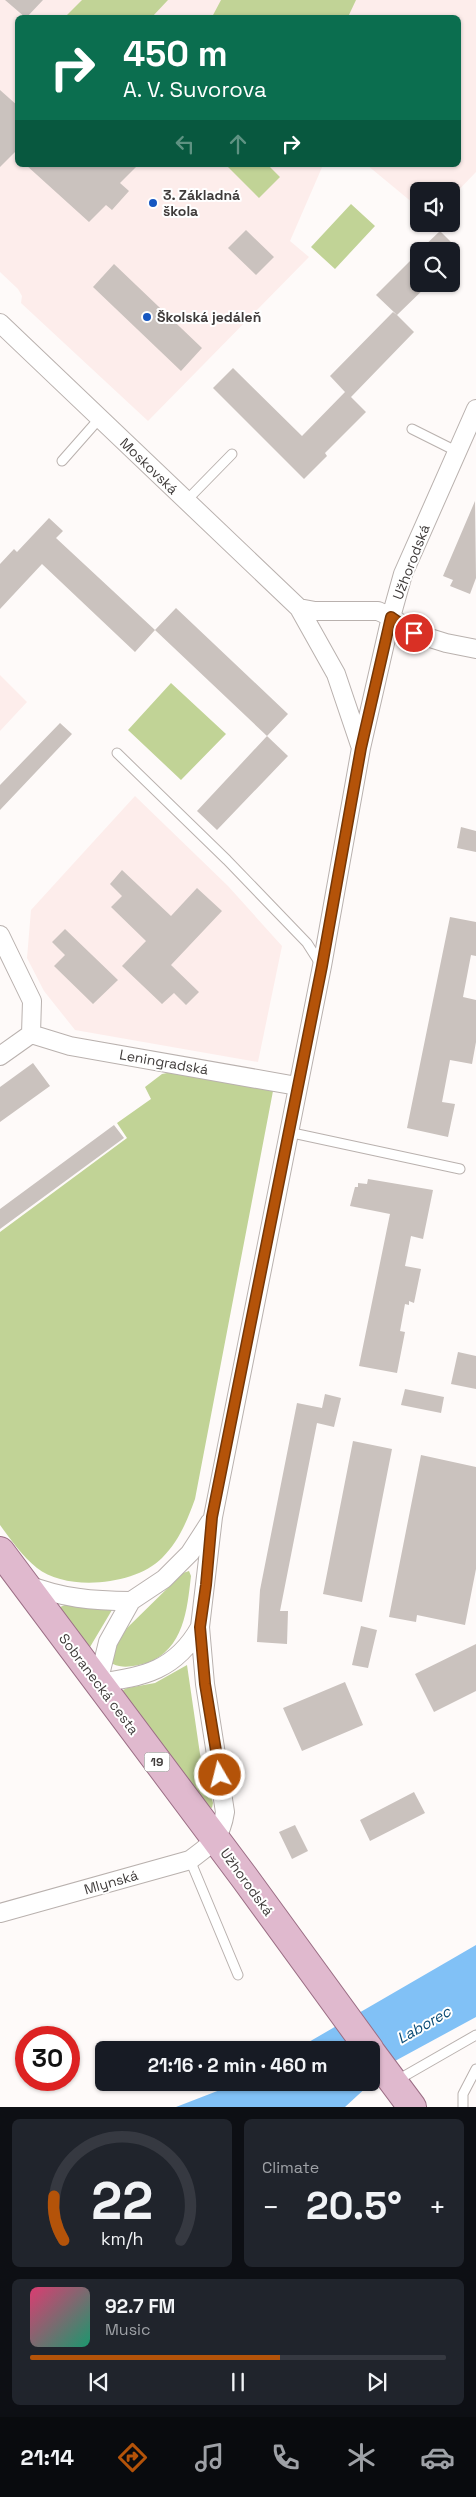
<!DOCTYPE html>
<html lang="en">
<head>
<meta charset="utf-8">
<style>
	body { margin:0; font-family:"Space Grotesk",sans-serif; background:#20242c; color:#f1f3f6; height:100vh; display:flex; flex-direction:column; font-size:19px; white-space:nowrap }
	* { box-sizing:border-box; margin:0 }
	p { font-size:16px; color:#9ea1a6 }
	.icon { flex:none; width:28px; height:28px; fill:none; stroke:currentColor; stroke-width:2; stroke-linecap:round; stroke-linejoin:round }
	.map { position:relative; height:2107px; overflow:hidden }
	.drawer { display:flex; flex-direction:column; gap:12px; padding:12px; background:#0d0f14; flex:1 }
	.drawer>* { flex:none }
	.hud { position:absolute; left:15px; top:15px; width:446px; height:152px; border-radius:8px; box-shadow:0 1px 4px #0004; background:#0b6e4f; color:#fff; overflow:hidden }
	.buttons { position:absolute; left:410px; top:182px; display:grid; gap:10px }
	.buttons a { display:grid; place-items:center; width:50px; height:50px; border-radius:8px; background:#171b24; box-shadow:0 1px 4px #0004; font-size:25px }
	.speed { position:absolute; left:15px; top:2026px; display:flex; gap:10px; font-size:25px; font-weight:700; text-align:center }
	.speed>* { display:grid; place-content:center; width:65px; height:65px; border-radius:50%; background:#171b24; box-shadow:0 1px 4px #0004; line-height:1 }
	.speed .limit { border:8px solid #d22; background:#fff; color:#111 }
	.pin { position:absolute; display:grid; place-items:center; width:42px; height:42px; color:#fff; margin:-21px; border:2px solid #fff; border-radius:50%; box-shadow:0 1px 5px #0007 }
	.me { position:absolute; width:55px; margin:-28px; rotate:352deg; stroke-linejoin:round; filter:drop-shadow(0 0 4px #0008) }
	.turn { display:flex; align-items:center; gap:18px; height:105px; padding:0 25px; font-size:22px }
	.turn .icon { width:65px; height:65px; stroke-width:2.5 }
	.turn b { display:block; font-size:35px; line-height:42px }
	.lanes { display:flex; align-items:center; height:48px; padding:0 25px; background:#0003; justify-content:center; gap:25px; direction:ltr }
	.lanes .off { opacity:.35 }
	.big { font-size:38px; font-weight:600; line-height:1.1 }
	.drawer .widget { flex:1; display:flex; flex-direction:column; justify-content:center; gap:8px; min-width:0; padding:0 18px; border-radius:8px; background:#20242c }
	.drawer .dial { align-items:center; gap:0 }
	.dial svg { height:130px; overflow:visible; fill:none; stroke:#363941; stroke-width:7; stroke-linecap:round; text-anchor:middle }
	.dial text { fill:#f1f3f6; stroke:none }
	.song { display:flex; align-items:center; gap:15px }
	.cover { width:60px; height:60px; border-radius:8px; background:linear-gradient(135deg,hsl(340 70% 55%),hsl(160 70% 35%)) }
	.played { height:5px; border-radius:2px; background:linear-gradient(90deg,#b45309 60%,#363941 60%) }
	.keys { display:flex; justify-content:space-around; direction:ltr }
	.heat { display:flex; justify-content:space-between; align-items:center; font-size:28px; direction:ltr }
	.drawer .tiles { flex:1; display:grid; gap:12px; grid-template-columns:1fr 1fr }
	.widget:last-child { grid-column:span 2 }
	.trip { position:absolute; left:95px; top:2041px; width:285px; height:50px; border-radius:8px; background:#171b24; box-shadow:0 1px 4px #0004; font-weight:600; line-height:50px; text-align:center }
	.menu { display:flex; height:80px; justify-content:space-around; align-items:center; background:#090b0e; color:#9ea1a6 }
	.menu .icon { width:35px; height:35px }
	.menu .active { color:#b45309 }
	.menu b { font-size:22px; color:#f1f3f6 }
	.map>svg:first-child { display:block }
	.education { fill:#fdedeb }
	.green { fill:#c1d396 }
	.water { fill:#81c1f6 }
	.building { fill:#cac2be }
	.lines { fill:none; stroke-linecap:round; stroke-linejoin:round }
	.lane-casing { stroke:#b9b1ae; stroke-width:11 }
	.street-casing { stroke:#b9b1ae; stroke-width:20 }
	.primary-casing { stroke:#9b6e85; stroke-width:30 }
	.lane { stroke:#fff; stroke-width:9 }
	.street { stroke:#fff; stroke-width:18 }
	.primary { stroke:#e0b9ce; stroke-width:28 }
	.route-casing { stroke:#753606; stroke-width:12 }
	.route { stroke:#b45309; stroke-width:9 }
	.poi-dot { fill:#1556c1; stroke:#fff; stroke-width:2 }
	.labels { text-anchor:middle; stroke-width:4; stroke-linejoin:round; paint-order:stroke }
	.shield { fill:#fff; stroke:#797675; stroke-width:1 }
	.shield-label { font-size:12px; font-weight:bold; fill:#3f3b3a }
	.poi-label { font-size:14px; font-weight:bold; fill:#3f3b3a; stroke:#fff; text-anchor:start }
	.street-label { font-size:14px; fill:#3f3b3a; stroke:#fff }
	.water-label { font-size:15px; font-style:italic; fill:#084a74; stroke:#fff }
</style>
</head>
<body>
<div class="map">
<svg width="476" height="2107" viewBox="0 0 476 2107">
	<rect width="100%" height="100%" fill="#fefaf9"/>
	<!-- education -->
	<path class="education" d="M 0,0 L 476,0 L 476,172 L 451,198 L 451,191 L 419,191 L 419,208 L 367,165 L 459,165 L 459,18 L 18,18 L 18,165 L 323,165 L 290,241 L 309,257 L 148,421 L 21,303 L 22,296 L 18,289 L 0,272 Z
		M 0,675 L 27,702 L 0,731 Z
		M 135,796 L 228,886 L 282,946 L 258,1062 L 75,1030 L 44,991 L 27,958 L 31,910 Z"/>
	<!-- green -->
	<path class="green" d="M 82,0 L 168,0 L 152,17 L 65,17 Z
		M 221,0 L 356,0 L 348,17 L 212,17 Z
		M 226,165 L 268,165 L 280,177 L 259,198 Z
		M 351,204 L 375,226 L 335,269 L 311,247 Z
		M 171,683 L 226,734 L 181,780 L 128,730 Z
		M 172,1072 L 273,1091 L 195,1499 C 187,1521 179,1541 162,1558 C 136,1585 67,1592 37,1568 C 23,1557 11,1540 0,1525 L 0,1232 L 127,1138 L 117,1123 L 151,1099 L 145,1087 L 162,1074 Z
		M 189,1571 L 191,1576 C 187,1610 184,1649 147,1663 C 136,1666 123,1669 113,1664 C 112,1651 119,1639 127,1628 L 183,1573 Z
		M 65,1605 L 112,1610 L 90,1647 L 87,1646 L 61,1611 L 60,1607 Z
		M 187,1665 L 200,1754 L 213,1803 L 212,1808 L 207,1806 L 124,1696 L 123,1690 L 127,1688 L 155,1683 Z"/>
	<!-- water -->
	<path class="water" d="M 476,1945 L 476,2017 L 395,2061 L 345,2107 L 176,2107 L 238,2083 L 371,2082 L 371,2050 L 295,2050 Z"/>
	<!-- building -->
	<path class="building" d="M 5,0 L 43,0 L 26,18 Z
		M 0,90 L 18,106 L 18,149 L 0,167 Z
		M 26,165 L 138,165 L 120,183 L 129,191 L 112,210 L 106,205 L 89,222 Z
		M 246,230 L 274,257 L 256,275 L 228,248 Z
		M 440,231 L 460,251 L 419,251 Z
		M 419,252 L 419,284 L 429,284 L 397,315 L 414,332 L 351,397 L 366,412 L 325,453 L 327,456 L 304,479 L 213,388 L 233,368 L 302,436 L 345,392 L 330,376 L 393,312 L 397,315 L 376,295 Z
		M 114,264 L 202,348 L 181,371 L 93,287 Z
		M 475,501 L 476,578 L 470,594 L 450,586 L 453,580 L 443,576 Z
		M 49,518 L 63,531 L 56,538 L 155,630 L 135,652 L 42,564 L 0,609 L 0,564 L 14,549 L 17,552 Z
		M 176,608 L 288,714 L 267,736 L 155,630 Z
		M 60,723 L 72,734 L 0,810 L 0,785 Z
		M 267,736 L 288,756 L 217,830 L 197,811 Z
		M 461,827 L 476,831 L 476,852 L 457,848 Z
		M 122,870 L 171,916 L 197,888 L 222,911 L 171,965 L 199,992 L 186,1005 L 174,993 L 162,1004 L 122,966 L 146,941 L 111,907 L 122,896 L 110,884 Z
		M 450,917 L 476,922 L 476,956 L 471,955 L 463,997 L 476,1000 L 476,1042 L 472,1064 L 450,1060 L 442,1102 L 455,1104 L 448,1137 L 407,1128 Z
		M 65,929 L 118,980 L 93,1004 L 54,966 L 65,955 L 52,942 Z
		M 33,1063 L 50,1086 L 0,1122 L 0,1087 Z
		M 114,1125 L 124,1138 L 0,1229 L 0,1209 Z
		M 368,1179 L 433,1190 L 423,1239 L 411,1236 L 405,1266 L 421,1269 L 414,1303 L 409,1301 L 409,1305 L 405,1304 L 400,1331 L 405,1332 L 397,1373 L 359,1366 L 390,1214 L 350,1206 L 355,1187 L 358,1187 L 358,1183 L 367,1184 Z
		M 458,1352 L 476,1356 L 476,1389 L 451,1384 Z
		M 405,1389 L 444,1397 L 441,1413 L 401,1405 Z
		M 325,1394 L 341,1398 L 334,1427 L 317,1423 L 280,1611 L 288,1611 L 287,1644 L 257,1642 L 260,1590 L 297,1403 L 322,1408 Z
		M 353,1441 L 392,1449 L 362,1602 L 323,1594 Z
		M 421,1455 L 476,1467 L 476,1569 L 465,1625 L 417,1615 L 416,1622 L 389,1617 Z
		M 361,1626 L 377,1630 L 368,1668 L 352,1665 Z
		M 476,1644 L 476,1691 L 434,1712 L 415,1674 Z
		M 345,1682 L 363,1725 L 302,1751 L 283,1708 Z
		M 414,1792 L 425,1813 L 370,1841 L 360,1820 Z
		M 295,1825 L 308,1851 L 292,1859 L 279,1832 Z"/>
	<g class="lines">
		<!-- lane casing -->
		<g class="lane-casing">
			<path id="lane" d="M 412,429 L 458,452
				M 62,461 L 99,419
				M 186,501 L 232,454
				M 117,753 L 227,860 L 307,943 L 321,965
				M 288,1132 L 460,1169
				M 190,1860 L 238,1975
				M 401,2078 L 476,2035
				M 463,2107 L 463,2094 L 476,2069"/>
		</g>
		<!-- street casing -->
		<g class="street-casing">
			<path id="street" d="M 0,323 L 299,608 L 336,674 L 360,745
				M 299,608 L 315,611 L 378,611 L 391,617 L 414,633 L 446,643 L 476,649
				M 0,935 L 32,1001 L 31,1034
				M 31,1034 L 70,1046 L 297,1086
				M 0,1056 L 31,1034
				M 26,1584 C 61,1598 93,1601 131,1601
				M 200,1627 C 176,1670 144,1677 98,1683 L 108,1642 L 131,1601 L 164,1579 L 190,1553 L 210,1522
				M 0,1913 L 190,1860 C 211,1844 221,1839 225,1812 L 205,1684 L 200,1627 L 213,1517 L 322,966 L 361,748 L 391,617 L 403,574 L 476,409"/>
		</g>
		<!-- primary casing -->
		<g class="primary-casing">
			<path id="primary" d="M 0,1551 L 244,1877 L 370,2050
				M 371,2052 L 412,2107"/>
		</g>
		<!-- lane -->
		<use href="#lane" class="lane"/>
		<!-- street -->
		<use href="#street" class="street"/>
		<!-- primary -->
		<use href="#primary" class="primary"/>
	</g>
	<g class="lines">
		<!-- route casing -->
		<g class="route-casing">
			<path id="route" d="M 220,1775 L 205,1684 L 200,1627 L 206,1585 L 212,1517 L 322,966 L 361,748 L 391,617 L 414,633"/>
		</g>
		<!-- route -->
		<use href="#route" class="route"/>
	</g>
	<!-- markers -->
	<g class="poi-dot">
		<circle cx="153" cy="203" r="5"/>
		<circle cx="147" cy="317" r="5"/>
	</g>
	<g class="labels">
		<!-- shield labels -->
		<rect class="shield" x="144.5" y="1752.5" width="25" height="19" rx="4"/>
		<g class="shield-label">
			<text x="157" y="1766">19</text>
		</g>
		<!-- poi labels -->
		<g class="poi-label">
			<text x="163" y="200">3. Základná<tspan x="163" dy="16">škola</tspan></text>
			<text x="157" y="322">Školská jedáleň</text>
		</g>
		<!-- street labels -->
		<g class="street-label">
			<text transform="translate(149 466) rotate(44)" y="5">Moskovská</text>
			<text transform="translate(411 562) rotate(-69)" y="5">Užhorodská</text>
			<text transform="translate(164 1062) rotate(10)" y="5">Leningradská</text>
			<text transform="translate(99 1684) rotate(53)" y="5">Sobranecká cesta</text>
			<text transform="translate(111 1882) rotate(-16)" y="5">Mlynská</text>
			<text transform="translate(247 1882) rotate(54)" y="5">Užhorodská</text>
		</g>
		<!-- water labels -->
		<g class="water-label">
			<text transform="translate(424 2025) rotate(-30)" y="5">Laborec</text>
		</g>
	</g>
</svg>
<div class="buttons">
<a><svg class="icon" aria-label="sound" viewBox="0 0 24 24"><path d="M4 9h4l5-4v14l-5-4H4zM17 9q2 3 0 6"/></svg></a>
<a><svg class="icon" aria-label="search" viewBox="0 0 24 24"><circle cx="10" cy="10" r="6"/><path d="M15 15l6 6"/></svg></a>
</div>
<div class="speed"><div class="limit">30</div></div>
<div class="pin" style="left:414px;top:633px;background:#d93025"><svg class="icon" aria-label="arrive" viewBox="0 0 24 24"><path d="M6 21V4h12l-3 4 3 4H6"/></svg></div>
<svg class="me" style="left:220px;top:1775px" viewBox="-20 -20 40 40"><circle r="17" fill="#b45309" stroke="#fff" stroke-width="3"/><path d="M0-11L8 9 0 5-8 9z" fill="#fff"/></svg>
<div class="trip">21:16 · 2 min · 460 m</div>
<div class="hud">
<div class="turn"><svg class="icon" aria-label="right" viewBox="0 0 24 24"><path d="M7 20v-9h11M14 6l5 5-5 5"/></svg><div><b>450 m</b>A. V. Suvorova</div></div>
<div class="lanes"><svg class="icon off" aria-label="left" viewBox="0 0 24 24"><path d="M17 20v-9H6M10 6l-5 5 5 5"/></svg><svg class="icon off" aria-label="ahead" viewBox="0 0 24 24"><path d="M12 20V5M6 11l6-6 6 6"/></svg><svg class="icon" aria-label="right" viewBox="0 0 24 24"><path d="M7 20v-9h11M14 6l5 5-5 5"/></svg></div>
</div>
</div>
<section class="drawer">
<div class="tiles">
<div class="widget dial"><svg viewBox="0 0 100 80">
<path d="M14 69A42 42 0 1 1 86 69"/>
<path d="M14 69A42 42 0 0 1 8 42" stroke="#b45309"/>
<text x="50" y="56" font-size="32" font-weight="700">22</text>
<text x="50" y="72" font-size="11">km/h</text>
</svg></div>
<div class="widget"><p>Climate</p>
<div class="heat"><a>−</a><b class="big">20.5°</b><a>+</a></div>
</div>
<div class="widget">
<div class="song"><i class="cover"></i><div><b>92.7 FM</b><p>Music</p></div></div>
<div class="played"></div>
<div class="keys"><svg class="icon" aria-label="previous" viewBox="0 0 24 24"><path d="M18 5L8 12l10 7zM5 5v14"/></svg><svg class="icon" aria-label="pause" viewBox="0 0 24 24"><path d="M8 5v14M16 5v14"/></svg><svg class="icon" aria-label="next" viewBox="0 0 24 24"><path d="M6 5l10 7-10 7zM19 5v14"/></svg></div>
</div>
</div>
</section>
<nav class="menu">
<b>21:14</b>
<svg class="icon active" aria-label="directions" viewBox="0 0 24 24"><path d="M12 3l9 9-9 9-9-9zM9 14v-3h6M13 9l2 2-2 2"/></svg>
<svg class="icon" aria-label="music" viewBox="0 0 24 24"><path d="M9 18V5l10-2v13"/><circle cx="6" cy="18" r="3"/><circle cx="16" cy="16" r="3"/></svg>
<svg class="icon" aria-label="phone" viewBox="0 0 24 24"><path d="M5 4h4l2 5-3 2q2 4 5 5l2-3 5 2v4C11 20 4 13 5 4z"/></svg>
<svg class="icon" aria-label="climate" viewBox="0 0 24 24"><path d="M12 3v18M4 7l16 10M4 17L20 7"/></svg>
<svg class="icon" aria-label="car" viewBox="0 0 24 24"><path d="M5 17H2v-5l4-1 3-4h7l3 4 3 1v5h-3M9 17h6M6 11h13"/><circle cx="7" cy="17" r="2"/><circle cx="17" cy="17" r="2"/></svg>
</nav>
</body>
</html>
